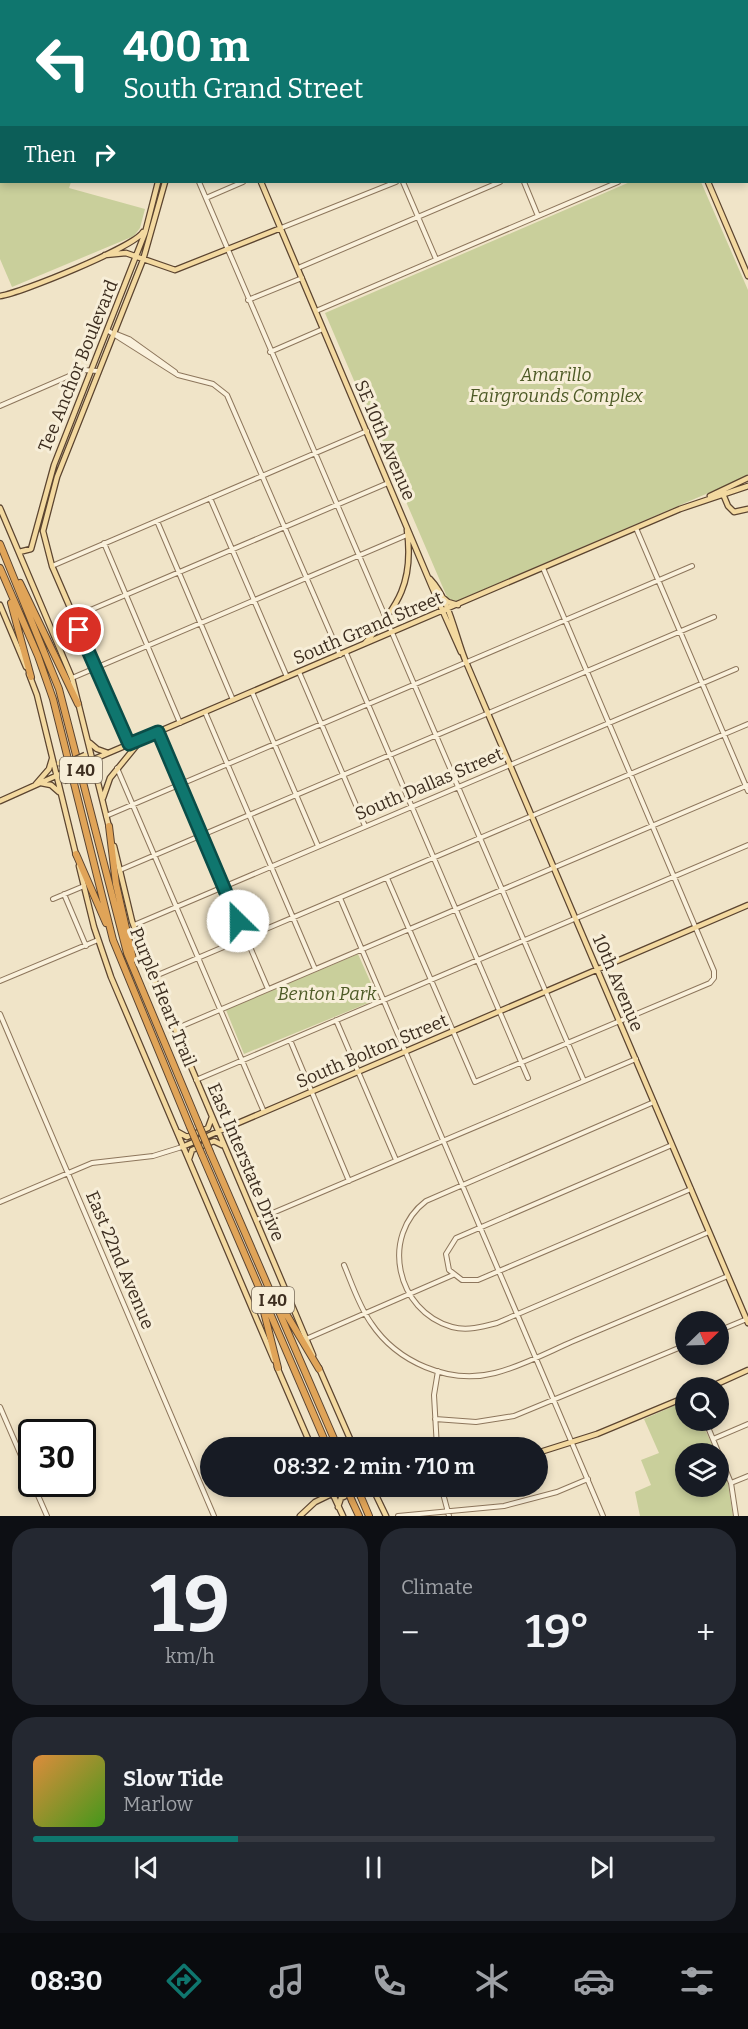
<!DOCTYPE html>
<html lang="en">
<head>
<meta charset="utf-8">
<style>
	body { margin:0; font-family:Bitter,serif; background:#242831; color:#f1f3f6; height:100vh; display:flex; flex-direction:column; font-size:22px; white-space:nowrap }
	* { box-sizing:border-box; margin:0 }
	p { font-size:20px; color:#9ea1a6 }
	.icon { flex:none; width:33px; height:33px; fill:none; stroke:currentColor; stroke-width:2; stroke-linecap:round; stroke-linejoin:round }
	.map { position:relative; height:1516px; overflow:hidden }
	.drawer { display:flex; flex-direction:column; gap:12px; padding:12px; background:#0d0f14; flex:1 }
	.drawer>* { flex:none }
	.guide { position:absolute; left:0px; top:0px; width:748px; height:183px; box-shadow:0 3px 9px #0003; background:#0f766e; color:#fff; overflow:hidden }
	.needle { width:39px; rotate:67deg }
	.fabs { position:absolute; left:675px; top:1311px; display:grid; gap:12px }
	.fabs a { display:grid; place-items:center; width:54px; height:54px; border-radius:50%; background:#171b24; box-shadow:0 3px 9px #0003; font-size:30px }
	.speed { position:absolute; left:18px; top:1419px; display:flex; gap:12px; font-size:30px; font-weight:700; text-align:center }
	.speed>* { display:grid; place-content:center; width:78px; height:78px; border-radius:50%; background:#171b24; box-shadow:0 3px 9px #0003; line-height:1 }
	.speed .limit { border:3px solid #111; border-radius:9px; background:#fff; color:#111 }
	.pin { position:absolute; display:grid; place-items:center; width:51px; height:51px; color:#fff; margin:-26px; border:3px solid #fff; border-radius:50%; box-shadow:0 2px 6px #0007 }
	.me { position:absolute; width:66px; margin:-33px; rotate:337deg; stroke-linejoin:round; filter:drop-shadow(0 0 4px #0008) }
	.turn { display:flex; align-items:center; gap:21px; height:126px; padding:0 24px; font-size:27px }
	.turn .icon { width:78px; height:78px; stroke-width:2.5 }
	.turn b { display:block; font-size:42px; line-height:51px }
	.then { display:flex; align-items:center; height:57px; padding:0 24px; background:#0003; gap:12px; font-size:22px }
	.big { font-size:45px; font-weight:600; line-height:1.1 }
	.drawer .widget { flex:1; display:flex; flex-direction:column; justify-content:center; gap:9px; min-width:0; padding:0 21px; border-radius:24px; background:#242831 }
	.drawer .dial { align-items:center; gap:0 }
	.dial b { font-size:78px; line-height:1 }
	.song { display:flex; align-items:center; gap:18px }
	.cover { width:72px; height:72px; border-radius:9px; background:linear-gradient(135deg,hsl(30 70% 55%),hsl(100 70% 35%)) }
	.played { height:6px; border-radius:3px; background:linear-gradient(90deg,#0f766e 30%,#363941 30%) }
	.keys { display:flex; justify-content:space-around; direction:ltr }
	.heat { display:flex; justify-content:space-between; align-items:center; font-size:33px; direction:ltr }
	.drawer .tiles { flex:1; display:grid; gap:12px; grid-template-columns:1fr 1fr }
	.widget:last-child { grid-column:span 2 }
	.trip { position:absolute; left:200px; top:1437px; width:348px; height:60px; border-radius:30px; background:#171b24; box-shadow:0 3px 9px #0003; font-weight:600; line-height:60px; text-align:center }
	.tab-bar { display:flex; height:96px; justify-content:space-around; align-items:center; background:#090b0e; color:#9ea1a6 }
	.tab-bar .icon { width:42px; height:42px }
	.tab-bar .on { color:#0f766e }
	.tab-bar b { font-size:27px; color:#f1f3f6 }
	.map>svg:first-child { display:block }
	.green { fill:#c9cf9b }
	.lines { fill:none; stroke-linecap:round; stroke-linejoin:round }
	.minor-casing { stroke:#8d765c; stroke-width:6 }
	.major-casing { stroke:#5b4430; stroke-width:7 }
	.highway-casing { stroke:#5b4430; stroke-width:8 }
	.minor { stroke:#faf1dc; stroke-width:4 }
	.major { stroke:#f3d9a0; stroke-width:4.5 }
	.highway { stroke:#e0a458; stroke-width:6 }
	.rail-casing { stroke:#3d2e20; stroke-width:4 }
	.rail { stroke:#f7eed8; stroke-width:1.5; stroke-dasharray:4.5; stroke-linecap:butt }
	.major-bridge-casing { stroke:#5b4430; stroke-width:7; stroke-linecap:butt }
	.highway-bridge-casing { stroke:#5b4430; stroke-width:8; stroke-linecap:butt }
	.major-bridge { stroke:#f3d9a0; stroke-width:4.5 }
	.highway-bridge { stroke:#e0a458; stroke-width:6 }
	.route-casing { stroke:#0a4d48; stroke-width:15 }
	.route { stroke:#0f766e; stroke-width:10 }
	.labels { text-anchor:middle; stroke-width:6; stroke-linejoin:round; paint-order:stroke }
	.shield { fill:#f7eed8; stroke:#756857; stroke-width:1.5 }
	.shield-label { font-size:16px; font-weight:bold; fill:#3d2e20 }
	.street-label { font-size:18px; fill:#3d2e20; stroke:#f7eed8 }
	.park-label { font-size:18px; font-style:italic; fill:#4d5a26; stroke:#f7eed8 }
</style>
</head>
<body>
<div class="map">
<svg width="748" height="1516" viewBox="0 0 748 1516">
	<rect width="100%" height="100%" fill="#f0e4c8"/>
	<!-- green -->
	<path class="green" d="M 0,0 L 80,1 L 2,2 L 2,182 L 71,182 L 69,188 L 145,209 L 140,228 L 134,236 L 12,287 L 0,259 Z
		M 630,182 L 701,182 L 748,290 L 748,476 L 454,602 L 447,597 L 325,313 Z
		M 358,954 L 378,999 L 244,1054 L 226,1010 Z
		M 685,1401 L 686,1420 L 701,1421 L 716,1453 L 686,1454 L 686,1486 L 718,1486 L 719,1460 L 728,1484 L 733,1516 L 640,1516 L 635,1492 L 651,1485 L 641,1460 L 659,1453 L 644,1419 Z"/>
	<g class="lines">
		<!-- minor casing -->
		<g class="minor-casing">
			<path id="minor" d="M 265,0 L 266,2
				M 326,0 L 327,2
				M 386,0 L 387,2
				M 447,0 L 448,2
				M 508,0 L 508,2
				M 568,0 L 569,2
				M 202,2 L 205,0
				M 345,2 L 348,0
				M 486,2 L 490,0
				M 747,64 L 748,64
				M 199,182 L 584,1081
				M 403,182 L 436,259
				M 524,182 L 538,216
				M 206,198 L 243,182
				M 281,228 L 396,182
				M 298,268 L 500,182
				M 248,300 L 302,278
				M 316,311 L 618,182
				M 107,330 L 178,375 L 213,384 L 227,395 L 340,655
				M 114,333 L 129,339 L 175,372
				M 270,352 L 323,329
				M 0,406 L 83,370 L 98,371
				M 210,498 L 287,677
				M 157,521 L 233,700
				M 636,528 L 748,791
				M 104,543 L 180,723
				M 52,566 L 367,431
				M 74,617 L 388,483
				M 346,653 L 528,1078
				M 299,672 L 365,826
				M 72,678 L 407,535
				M 252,692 L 318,846
				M 205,712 L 315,969
				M 158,732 L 268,989
				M 117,768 L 264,1112
				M 106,816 L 692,566
				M 120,870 L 714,617
				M 387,878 L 475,1082 L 710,983 L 714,978 L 714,971 L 543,568
				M 64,894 L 86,946
				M 340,898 L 603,1516
				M 53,899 L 84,886
				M 134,925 L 736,669
				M 153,977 L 748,724
				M 0,981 L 98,940
				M 0,1014 L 214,1516
				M 336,1020 L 396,1160
				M 175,1029 L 748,785
				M 290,1040 L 349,1181
				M 196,1080 L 748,845
				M 654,1102 L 426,1201 C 380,1236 396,1311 452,1327 C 467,1331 482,1327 497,1323 L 709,1232
				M 672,1145 L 456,1238 L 446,1254 L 449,1270 L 462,1280 L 478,1280 L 691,1189
				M 0,1202 L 92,1163 L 153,1156 L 182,1147
				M 256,1220 L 636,1059
				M 344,1265 C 352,1284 359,1306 371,1323 C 397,1362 449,1385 495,1373 C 523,1366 550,1351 576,1340 C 627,1319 677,1297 728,1276
				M 718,1331 L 747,1319
				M 306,1339 L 453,1275
				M 0,1407 L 32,1481
				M 435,1419 L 476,1422 L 514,1416 L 686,1345
				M 705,1420 L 731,1483 L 736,1516
				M 713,1439 L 748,1424
				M 437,1448 L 434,1395 L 438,1371
				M 731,1483 L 748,1476
				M 33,1484 L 47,1516
				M 441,1486 L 449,1516
				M 398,1516 L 504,1506 L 557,1492 L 588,1479"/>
		</g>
		<!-- major casing -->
		<g class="major-casing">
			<path id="major" d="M 157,0 L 157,2
				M 168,0 L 168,2
				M 181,0 L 181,2
				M 186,0 L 186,2
				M 631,0 L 631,2
				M 261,182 L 432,587 L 461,652
				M 708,182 L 748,276
				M 105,255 L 126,253 L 175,270 L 281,228
				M 0,296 C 21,293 134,247 143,232
				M 723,494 L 728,506 L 734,512 L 748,509
				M 710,496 L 748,478
				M 0,508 L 72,678 L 109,827
				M 19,552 L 31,549 L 54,465 L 145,233 L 158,182
				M 430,579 C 450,600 455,636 466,662 L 748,1323
				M 442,597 L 448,602 L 458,605
				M 0,605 L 26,667
				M 365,643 C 399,606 414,581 407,530
				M 29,674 L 37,695 L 76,855
				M 90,743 L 97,749 L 108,753
				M 129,744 L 52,566 L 43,531 L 57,477 L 143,260 L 165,182
				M 92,760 L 680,509 L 748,486
				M 41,783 L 51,785 L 59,792
				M 36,784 L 49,769 L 52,759
				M 103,798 L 110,778 L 141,740
				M 0,801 L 58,775
				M 114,846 L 132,921 L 148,965 L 313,1355
				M 79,866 L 94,927 L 111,977 L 274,1360
				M 178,1132 L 187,1137 L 208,1128 L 212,1117
				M 182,1147 L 748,905
				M 189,1159 L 192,1150 L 214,1141 L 222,1145
				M 277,1367 L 312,1448
				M 319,1368 L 354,1448
				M 708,1388 L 748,1370
				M 537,1453 L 597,1434 L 686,1397
				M 329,1486 L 343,1516
				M 374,1491 L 386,1516
				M 338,1507 L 341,1498 L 365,1487 L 376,1494
				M 300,1516 L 315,1502 L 348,1486"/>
		</g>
		<!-- highway casing -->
		<g class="highway-casing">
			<path id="highway" d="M 0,544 L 59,689 L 127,953 L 198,1123
				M 0,568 L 38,656 L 53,699 L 113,940 L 190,1127
				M 20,583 L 78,704
				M 11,603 L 31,677
				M 109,826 L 116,884 L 133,959
				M 76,854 L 106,923
				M 210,1152 L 338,1448
				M 202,1155 L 328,1448
				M 275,1295 L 319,1369
				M 260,1296 L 278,1368
				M 361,1497 L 369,1516
				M 352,1501 L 359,1516"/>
		</g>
		<!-- minor -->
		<use href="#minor" class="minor"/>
		<!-- major -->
		<use href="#major" class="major"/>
		<!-- highway -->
		<use href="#highway" class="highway"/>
		<!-- rail casing -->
		<g class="rail-casing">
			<path id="rail" d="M 739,0 L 739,2
				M 747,6 L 748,10
				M 747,34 L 748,39
				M 747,54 L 748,58"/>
		</g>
		<!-- rail -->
		<use href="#rail" class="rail"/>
		<!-- major-bridge casing -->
		<g class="major-bridge-casing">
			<path id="major-bridge" d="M 59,763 L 65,764 L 85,755
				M 60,774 L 88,761
				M 64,781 L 89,772"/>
		</g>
		<!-- highway-bridge casing -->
		<g class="highway-bridge-casing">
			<path id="highway-bridge" d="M 198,1123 L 210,1152
				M 190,1127 L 202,1155
				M 346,1486 L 352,1501
				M 356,1486 L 361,1497"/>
		</g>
		<!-- major-bridge -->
		<use href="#major-bridge" class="major-bridge"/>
		<!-- highway-bridge -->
		<use href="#highway-bridge" class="highway-bridge"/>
	</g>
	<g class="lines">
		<!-- route casing -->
		<g class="route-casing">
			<path id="route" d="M 79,630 L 129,744 L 158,732 L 238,921"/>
		</g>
		<!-- route -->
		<use href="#route" class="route"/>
	</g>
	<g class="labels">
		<!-- shield labels -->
		<g class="shield">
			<rect x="60" y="757" width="42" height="26" rx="4.5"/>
			<rect x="252" y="1287" width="42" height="26" rx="4.5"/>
		</g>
		<g class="shield-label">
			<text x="81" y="776">I 40</text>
			<text x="273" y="1306">I 40</text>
		</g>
		<!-- street labels -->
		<g class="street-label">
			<text transform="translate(78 366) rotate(-68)" y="6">Tee Anchor Boulevard</text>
			<text transform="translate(385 440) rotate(67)" y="6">SE 10th Avenue</text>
			<text transform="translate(368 628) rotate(-23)" y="6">South Grand Street</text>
			<text transform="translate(429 784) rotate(-23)" y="6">South Dallas Street</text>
			<text transform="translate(618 983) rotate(67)" y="6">10th Avenue</text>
			<text transform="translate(163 997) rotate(68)" y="6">Purple Heart Trail</text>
			<text transform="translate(372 1051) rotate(-23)" y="6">South Bolton Street</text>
			<text transform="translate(246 1162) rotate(67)" y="6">East Interstate Drive</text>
			<text transform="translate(120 1260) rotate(67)" y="6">East 22nd Avenue</text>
		</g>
		<!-- park labels -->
		<g class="park-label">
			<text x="556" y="381">Amarillo<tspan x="556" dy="21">Fairgrounds Complex</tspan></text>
			<text x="327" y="1000">Benton Park</text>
		</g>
	</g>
</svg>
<div class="fabs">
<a><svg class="needle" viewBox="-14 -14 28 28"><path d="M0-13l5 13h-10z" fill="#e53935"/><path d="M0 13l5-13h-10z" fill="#9ea1a6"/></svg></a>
<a><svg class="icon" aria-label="search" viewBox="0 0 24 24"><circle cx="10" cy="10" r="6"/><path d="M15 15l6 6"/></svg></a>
<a><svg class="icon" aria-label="layers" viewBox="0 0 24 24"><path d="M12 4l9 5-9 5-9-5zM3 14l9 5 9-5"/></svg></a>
</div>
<div class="speed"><div class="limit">30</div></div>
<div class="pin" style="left:79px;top:630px;background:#d93025"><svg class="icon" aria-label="arrive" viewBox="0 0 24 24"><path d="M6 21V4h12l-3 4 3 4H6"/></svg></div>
<svg class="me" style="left:238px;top:921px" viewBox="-20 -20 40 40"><circle r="19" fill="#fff"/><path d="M0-13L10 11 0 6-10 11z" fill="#0f766e"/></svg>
<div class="trip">08:32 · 2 min · 710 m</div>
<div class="guide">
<div class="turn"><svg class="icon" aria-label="left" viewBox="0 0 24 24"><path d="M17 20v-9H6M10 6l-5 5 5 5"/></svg><div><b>400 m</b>South Grand Street</div></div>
<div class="then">Then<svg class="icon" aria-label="right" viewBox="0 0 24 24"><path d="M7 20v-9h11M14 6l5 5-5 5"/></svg></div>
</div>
</div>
<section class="drawer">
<div class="tiles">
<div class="widget dial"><b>19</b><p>km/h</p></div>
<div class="widget"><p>Climate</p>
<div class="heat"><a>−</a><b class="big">19°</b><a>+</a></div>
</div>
<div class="widget">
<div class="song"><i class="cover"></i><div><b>Slow Tide</b><p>Marlow</p></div></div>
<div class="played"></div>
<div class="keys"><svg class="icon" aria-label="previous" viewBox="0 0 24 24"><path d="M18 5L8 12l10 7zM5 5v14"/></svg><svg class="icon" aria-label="pause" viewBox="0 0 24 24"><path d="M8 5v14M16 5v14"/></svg><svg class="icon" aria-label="next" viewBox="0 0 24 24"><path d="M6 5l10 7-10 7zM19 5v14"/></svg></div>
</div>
</div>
</section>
<nav class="tab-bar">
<b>08:30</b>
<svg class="icon on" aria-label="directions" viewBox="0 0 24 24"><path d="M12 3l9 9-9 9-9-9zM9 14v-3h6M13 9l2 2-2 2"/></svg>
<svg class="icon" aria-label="music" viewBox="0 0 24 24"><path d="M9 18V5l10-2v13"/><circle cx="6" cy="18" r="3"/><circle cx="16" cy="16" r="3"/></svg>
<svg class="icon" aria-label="phone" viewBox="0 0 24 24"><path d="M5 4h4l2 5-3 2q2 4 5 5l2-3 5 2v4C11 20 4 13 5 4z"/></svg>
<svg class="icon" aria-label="climate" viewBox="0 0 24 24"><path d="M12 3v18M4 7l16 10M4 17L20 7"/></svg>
<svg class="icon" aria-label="car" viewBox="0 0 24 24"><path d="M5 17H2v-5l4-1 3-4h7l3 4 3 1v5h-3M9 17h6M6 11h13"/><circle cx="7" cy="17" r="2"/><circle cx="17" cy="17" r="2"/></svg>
<svg class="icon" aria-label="filters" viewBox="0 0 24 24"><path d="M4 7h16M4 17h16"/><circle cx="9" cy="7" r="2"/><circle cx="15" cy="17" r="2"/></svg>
</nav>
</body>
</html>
